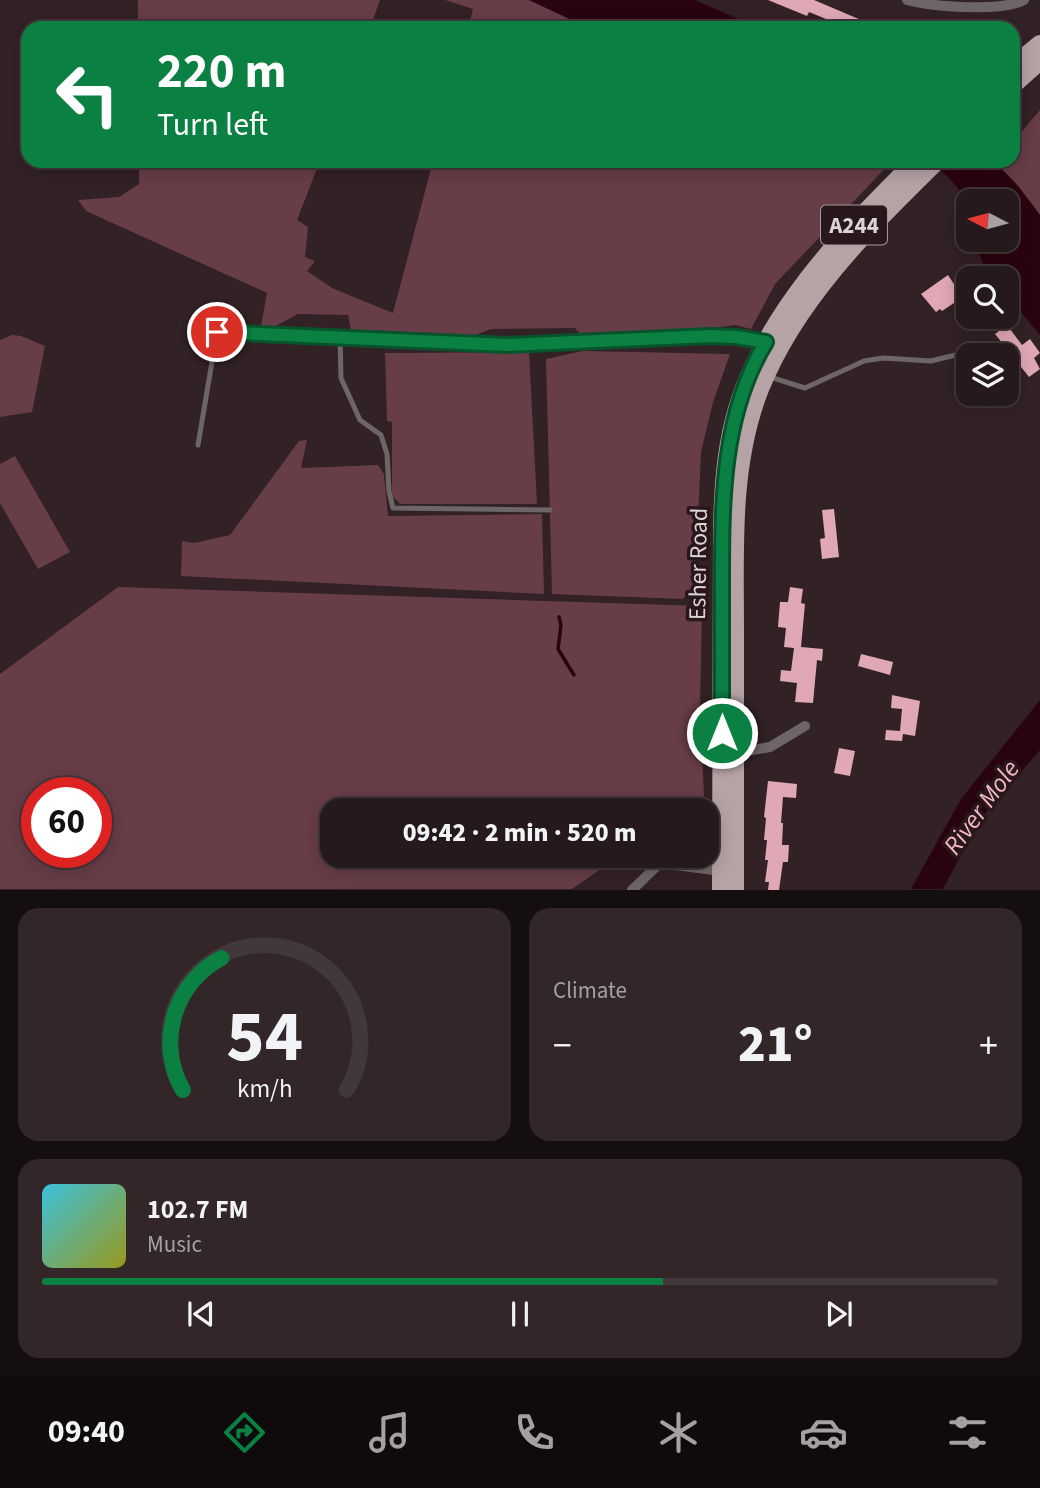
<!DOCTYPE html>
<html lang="en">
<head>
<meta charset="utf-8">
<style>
	body { margin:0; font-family:"Source Sans 3",sans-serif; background:#322629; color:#f1f3f6; height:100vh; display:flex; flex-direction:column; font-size:26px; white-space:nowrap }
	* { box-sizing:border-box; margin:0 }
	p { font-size:23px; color:#a4a0a3 }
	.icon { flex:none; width:38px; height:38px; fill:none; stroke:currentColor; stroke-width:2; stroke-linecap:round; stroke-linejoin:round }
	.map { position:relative; height:890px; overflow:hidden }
	.sheet { display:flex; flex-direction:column; gap:18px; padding:18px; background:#150e0f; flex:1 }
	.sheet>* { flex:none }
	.banner { position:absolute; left:21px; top:21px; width:999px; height:147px; border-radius:21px; box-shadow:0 4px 18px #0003,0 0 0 2px #42383b; background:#0b8043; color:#fff; overflow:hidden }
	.needle { width:46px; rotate:276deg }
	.tools { position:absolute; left:956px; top:189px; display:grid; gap:14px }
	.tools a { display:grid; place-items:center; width:63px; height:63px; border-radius:14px; background:#26191c; box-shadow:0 4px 18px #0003,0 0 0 2px #42383b; font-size:35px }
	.speed { position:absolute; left:21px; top:777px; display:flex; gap:14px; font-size:35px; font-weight:700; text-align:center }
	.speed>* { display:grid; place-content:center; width:91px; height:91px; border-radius:50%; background:#26191c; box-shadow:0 4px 18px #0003,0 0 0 2px #42383b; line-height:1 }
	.speed .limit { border:10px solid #d22; background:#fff; color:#111 }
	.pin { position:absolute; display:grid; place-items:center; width:60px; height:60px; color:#fff; margin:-30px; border:4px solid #fff; border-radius:50%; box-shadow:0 2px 7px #0007 }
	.me { position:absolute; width:77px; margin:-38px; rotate:0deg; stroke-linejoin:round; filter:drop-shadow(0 0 5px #0008) }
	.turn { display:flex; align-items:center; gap:24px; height:147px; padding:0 21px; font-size:32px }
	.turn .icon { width:91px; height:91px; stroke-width:2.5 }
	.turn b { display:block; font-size:49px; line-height:60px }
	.big { font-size:52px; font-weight:800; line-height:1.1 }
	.sheet .tile { flex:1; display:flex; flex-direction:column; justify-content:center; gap:10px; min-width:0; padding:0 24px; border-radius:21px; background:#322629 }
	.sheet .dial { align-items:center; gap:0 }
	.dial svg { height:182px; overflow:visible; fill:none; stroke:#42383b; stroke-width:7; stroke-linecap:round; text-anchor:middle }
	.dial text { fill:#f1f3f6; stroke:none }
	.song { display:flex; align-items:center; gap:21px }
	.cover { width:84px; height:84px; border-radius:10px; background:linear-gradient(135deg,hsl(190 70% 55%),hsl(60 70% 35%)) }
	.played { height:7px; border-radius:4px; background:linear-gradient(90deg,#0b8043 65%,#42383b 65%) }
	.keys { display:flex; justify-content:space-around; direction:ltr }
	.heat { display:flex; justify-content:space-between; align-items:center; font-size:38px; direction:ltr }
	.sheet .tiles { flex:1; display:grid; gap:18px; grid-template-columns:1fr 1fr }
	.tile:last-child { grid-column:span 2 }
	.trip { position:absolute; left:320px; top:798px; width:399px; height:70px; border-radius:21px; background:#26191c; box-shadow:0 4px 18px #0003,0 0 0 2px #42383b; font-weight:800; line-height:70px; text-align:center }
	.tabs { display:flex; height:112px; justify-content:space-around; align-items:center; background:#0f0a0b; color:#a4a0a3 }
	.tabs .icon { width:49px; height:49px }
	.tabs .on { color:#0b8043 }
	.tabs b { font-size:32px; color:#f1f3f6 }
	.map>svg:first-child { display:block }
	.green { fill:#673d47; fill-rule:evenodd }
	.water { fill:#2a0310 }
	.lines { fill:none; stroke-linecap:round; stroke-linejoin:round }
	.stream { stroke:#2a0310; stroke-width:3.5 }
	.building { fill:#e0a8b4 }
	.service { stroke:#6e6566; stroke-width:5 }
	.minor { stroke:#6e6566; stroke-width:10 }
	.primary { stroke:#b6a3a6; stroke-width:18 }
	.route-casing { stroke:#07532c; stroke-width:18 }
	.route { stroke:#0b8043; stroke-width:12 }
	.labels { text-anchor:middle; stroke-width:7; stroke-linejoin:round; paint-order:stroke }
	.shield { fill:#28181b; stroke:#a79a9c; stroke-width:2 }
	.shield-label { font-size:23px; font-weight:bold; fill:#ded2d4 }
	.street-label { font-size:24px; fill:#ded2d4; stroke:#28181b }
	.water-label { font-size:26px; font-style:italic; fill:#f7b6c3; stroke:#28181b }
</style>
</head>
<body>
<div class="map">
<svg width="1040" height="890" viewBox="0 0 1040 890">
	<rect width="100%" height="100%" fill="#322125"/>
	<!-- green -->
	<path class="green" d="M 138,0 L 380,0 L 370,28 L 138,28 Z
		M 445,0 L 529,0 L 589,28 L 468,28 L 473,9 Z
		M 1040,110 L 1040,215 L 1018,186 L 997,164 L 999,161 L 1013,161 L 1013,142 Z
		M 139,161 L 320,161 L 297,220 L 308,227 L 305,257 L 315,261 L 307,271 L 332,288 L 393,313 L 433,161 L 892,161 L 775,284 L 751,329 L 735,325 L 692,331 L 583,337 L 575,328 L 491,329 L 473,336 L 351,330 L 348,315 L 298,314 L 274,327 L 261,326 L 267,293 L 86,211 L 78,200 L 119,197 L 139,184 Z
		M 12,335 L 21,336 L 45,346 L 32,412 L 0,417 L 0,340 Z
		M 583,351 L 730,354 L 713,402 L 701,452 L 695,586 L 683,599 L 552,594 L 546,359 Z
		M 529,352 L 537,504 L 400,504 L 392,496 L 392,422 L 387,421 L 385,353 Z
		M 307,440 L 301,468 L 378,465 L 384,474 L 388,516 L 542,514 L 544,594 L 181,576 L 182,541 L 194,543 L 230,535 L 299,441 Z
		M 15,456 L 70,552 L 38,569 L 0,503 L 0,464 Z
		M 118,587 L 702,606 L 700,707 L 704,796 L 684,810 L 332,810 L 332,856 L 620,856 L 572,889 L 0,889 L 0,674 ZM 37,793 L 96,793 L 96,852 L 37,852 Z"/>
	<!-- water -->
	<path class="water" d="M 529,0 L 695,0 L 759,28 L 589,28 Z
		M 930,161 L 994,161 L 1018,186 L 1040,215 L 1040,335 L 1006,294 L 1006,278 L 992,278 L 987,273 L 974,240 L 1006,240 L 1006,201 L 968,201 L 968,205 C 960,186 945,174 930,161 Z
		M 1040,700 L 1040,750 L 980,820 L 943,889 L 911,889 L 961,799 Z"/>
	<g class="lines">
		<!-- stream -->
		<path class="stream" d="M 559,617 L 561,625 L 558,649 L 574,675"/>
	</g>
	<!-- building -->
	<path class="building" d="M 768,0 L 814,0 L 880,28 L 837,28 L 825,23 L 826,19 L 809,12 L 807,16 Z
		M 948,275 L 961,295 L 955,298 L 957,301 L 942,311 L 940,309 L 936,312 L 921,294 Z
		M 1007,325 L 1022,345 L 1030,339 L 1040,353 L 1034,358 L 1040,369 L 1029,377 L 995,334 Z
		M 834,509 L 839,557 L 822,559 L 820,539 L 825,538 L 822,510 Z
		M 790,587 L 803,589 L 801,603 L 805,604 L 801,647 L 823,649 L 822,661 L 817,660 L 813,703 L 795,702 L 797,683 L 780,681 L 781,670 L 791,671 L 794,648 L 784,647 L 786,628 L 778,627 L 780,602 L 788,602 Z
		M 861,654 L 893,662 L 890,675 L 858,666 Z
		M 892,695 L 920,701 L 915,736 L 903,734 L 902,741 L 885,740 L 886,730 L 900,731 L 902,709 L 891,708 Z
		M 839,748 L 855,751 L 850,776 L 834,773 Z
		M 768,781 L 797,784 L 796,798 L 783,797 L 781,823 L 783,823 L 782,845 L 789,845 L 788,862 L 783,862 L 779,890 L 768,890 L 769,882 L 765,882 L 768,860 L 765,860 L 767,840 L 764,840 L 766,818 L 764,817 Z"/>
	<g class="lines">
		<!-- service -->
		<path class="service" d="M 340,337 L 341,378 L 360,420 L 381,435 L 387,454 L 389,491 L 393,508 L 550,510
			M 770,377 L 805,388 L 864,361 L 883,358 L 931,361 L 988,347 L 994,355
			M 198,445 L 217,332 L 507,344 L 710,336 L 736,336 L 763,341"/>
		<!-- minor -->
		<path class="minor" d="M 907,0 C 933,7 1001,12 1024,0
			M 735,753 L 770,747 L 805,726
			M 632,890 L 660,863 L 721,871"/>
		<!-- primary -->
		<path class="primary" d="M 1013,66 L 1040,44
			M 1013,85 L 1040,61
			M 721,890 L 722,526 C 723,491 725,455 734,420 C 759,320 844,231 916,161
			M 735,890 C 735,803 735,716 735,630 C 735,550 730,465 760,389 C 796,299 869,228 937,161"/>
	</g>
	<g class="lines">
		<!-- route casing -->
		<g class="route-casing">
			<path id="route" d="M 217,332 L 507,345 L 710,336 L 736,337 L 766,342 C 721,416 722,504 722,588 C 722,636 722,684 722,733"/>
		</g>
		<!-- route -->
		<use href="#route" class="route"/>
	</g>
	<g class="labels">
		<!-- shield labels -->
		<rect class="shield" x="821" y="205.5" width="66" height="39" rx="5"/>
		<g class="shield-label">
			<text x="854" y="233">A244</text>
		</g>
		<!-- street labels -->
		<g class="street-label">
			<text transform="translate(698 564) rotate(-89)" y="8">Esher Road</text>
		</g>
		<!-- water labels -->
		<g class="water-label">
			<text transform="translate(981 807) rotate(-54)" y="9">River Mole</text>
		</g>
	</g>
</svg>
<div class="tools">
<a><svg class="needle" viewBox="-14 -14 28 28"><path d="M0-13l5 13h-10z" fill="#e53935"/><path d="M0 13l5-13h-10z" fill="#a4a0a3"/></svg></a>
<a><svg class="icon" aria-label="search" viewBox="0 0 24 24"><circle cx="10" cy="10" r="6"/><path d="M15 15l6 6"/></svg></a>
<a><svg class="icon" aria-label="layers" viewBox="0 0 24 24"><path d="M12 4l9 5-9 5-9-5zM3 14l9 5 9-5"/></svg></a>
</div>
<div class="speed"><div class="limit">60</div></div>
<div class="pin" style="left:217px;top:332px;background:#d93025"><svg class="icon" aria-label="arrive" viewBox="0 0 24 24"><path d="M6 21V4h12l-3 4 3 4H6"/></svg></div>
<svg class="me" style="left:722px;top:733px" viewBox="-20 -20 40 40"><circle r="17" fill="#0b8043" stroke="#fff" stroke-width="3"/><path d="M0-11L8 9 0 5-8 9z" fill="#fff"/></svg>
<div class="trip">09:42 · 2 min · 520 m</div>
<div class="banner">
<div class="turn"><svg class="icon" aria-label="left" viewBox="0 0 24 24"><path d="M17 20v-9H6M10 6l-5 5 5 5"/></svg><div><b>220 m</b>Turn left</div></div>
</div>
</div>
<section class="sheet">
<div class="tiles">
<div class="tile dial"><svg viewBox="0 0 100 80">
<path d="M14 69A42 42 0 1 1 86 69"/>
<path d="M14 69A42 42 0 0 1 31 11" stroke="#0b8043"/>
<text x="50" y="56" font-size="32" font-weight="700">54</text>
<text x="50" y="72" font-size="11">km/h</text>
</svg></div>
<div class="tile"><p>Climate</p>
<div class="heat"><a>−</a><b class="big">21°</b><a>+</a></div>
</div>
<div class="tile">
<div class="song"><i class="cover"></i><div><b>102.7 FM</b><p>Music</p></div></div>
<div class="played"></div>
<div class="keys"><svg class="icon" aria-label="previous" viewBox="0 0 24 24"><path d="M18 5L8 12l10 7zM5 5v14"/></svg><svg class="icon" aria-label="pause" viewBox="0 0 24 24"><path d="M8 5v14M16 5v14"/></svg><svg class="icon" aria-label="next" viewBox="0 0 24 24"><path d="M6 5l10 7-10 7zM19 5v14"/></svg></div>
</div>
</div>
</section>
<nav class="tabs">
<b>09:40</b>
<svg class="icon on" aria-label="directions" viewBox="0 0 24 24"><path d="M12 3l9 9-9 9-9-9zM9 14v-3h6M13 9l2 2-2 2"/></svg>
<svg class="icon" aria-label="music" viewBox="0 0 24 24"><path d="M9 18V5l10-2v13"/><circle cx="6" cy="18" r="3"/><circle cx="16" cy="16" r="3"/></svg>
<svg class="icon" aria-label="phone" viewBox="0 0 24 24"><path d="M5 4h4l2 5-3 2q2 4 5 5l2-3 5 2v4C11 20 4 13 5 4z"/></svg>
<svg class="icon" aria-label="climate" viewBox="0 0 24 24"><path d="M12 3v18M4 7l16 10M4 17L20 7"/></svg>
<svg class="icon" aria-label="car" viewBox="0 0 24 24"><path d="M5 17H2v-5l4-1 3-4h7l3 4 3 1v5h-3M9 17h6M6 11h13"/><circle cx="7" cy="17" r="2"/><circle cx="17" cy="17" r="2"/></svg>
<svg class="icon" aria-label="filters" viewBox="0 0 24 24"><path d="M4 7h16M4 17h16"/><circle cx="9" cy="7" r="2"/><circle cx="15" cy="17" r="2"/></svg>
</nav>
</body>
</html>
